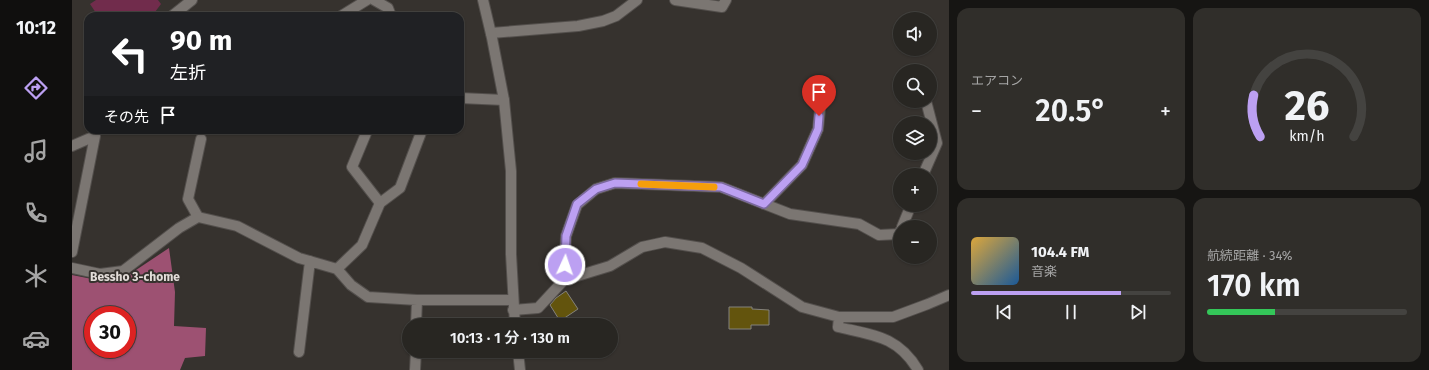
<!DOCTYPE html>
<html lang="ja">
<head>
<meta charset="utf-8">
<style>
	body { margin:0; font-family:"Fira Sans","Noto Sans JP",sans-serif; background:#302e2a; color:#f1f3f6; height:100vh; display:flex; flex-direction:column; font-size:15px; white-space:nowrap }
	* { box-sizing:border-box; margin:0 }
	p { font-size:13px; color:#a5a5a5 }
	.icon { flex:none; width:22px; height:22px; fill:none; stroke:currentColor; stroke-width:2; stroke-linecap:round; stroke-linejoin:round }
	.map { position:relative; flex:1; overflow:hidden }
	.sheet { display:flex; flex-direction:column; gap:8px; padding:8px; background:#161513; width:480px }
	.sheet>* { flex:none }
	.guide { position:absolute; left:12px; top:12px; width:380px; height:122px; border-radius:12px; box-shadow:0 1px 3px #0004,0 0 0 1px #444340; background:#202124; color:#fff; overflow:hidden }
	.buttons { position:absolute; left:821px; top:12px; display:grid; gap:8px }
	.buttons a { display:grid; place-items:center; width:44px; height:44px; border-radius:50%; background:#282622; box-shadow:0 1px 3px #0004,0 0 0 1px #444340; font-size:20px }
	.speed { position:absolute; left:12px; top:306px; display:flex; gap:8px; font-size:20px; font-weight:700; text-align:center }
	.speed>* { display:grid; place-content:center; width:52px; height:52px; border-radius:50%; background:#282622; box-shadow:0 1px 3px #0004,0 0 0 1px #444340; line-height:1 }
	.speed .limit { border:6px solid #d22; background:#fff; color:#111 }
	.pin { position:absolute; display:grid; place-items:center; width:34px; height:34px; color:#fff; margin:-41px -17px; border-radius:50% 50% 50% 0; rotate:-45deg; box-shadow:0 0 4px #0007 }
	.pin .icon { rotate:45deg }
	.me { position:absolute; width:44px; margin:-22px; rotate:3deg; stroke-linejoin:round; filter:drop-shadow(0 0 3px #0008) }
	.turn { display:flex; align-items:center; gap:14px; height:84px; padding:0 20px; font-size:18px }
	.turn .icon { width:52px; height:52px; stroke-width:2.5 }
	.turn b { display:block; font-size:28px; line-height:34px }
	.then { display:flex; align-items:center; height:38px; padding:0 20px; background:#0003; gap:8px; font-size:15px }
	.big { font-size:30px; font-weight:600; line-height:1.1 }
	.sheet .widget { flex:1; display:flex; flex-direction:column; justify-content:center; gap:6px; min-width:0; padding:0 14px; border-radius:12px; background:#302e2a }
	.sheet .dial { align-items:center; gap:0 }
	.dial svg { height:104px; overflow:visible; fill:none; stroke:#444340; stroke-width:7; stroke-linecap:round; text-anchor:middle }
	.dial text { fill:#f1f3f6; stroke:none }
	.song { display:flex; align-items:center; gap:12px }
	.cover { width:48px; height:48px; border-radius:6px; background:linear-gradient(135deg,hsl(40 70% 55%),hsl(210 70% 35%)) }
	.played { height:4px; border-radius:2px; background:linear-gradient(90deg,#bca0f2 75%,#444340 75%) }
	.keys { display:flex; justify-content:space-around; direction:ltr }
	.heat { display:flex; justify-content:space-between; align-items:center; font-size:22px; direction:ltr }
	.charge { height:6px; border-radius:3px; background:linear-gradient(90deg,#34c759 34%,#444340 0) }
	.sheet .tiles { flex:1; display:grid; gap:8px; grid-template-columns:repeat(2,1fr) }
	.trip { position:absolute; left:330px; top:318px; width:216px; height:40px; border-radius:20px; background:#282622; box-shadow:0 1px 3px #0004,0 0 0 1px #444340; font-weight:600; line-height:40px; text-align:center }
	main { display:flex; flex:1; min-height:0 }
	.menu { display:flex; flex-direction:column; width:72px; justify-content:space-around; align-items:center; background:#100f0e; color:#a5a5a5 }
	.menu .icon { width:28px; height:28px }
	.menu .current { color:#bca0f2 }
	.menu b { font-size:18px; color:#f1f3f6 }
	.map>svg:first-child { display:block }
	.green { fill:#712c4c }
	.forest { fill:#9d5172; fill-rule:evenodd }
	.building { fill:#63540d; stroke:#84827c }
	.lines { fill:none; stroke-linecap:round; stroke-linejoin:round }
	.lane-casing { stroke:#534f4c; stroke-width:12 }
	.street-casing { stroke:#534f4c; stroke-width:12 }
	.secondary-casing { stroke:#534f4c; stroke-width:12 }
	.lane { stroke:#7b7672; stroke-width:10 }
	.street { stroke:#7b7672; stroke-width:10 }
	.secondary { stroke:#7b7672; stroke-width:10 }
	.route-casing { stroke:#7a689d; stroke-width:10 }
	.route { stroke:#bca0f2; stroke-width:7 }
	.slow { stroke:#f59e0b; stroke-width:7 }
	.labels { text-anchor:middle; stroke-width:4; stroke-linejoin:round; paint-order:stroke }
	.neighbourhood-label { font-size:12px; font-weight:bold; fill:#e3ddd9; stroke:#36322e }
</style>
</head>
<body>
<main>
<nav class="menu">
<b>10:12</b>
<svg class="icon current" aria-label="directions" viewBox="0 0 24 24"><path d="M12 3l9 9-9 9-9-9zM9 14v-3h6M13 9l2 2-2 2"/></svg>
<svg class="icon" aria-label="music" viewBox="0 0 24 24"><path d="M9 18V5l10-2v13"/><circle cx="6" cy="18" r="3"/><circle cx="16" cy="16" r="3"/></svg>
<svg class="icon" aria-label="phone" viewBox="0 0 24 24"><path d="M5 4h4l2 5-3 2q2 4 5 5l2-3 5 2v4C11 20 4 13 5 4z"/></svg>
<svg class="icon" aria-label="climate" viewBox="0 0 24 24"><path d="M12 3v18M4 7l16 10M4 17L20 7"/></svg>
<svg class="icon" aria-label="car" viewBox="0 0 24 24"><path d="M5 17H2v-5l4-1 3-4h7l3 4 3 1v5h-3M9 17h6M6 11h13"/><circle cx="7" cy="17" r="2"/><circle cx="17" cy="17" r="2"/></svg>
</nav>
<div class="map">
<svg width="877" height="370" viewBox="0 0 877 370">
	<rect width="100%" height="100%" fill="#36322e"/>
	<!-- green -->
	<path class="green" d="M 24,0 L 86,0 L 89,4 L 80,16 L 26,16 L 18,4 Z"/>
	<!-- forest -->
	<path class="forest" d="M 97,248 L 103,292 L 102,326 L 134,328 L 133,356 L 113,358 L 108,370 L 0,370 L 0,275 L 30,281 L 52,278 ZM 21,315 L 55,315 L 55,349 L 21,349 Z"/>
	<!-- building -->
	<path class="building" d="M 494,291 L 506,309 L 488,321 L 478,305 L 484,298 Z
		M 657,307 L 680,307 L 680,309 L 697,310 L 697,325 L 679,325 L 679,329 L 657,329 Z"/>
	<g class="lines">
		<!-- lane casing -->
		<g class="lane-casing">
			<path id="lane" d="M 302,0 L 316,8 L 319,16
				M 100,16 L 120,0
				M 269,16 L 295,0
				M 419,33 L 506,26 L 531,21 L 544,16 L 565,0
				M 388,98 L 432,100
				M 692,204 L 730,165 L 746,129 L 750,89
				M 126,217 L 116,199 L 129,139
				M 265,269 L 290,245 L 308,203 L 328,188 L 350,130"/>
		</g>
		<!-- street casing -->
		<g class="street-casing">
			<path id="street" d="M 603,0 L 650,7 L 654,0
				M 295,131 L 280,167 L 308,203
				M 0,146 L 23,136 L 0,252
				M 851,175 L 865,143 L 854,101
				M 830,227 L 839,205
				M 0,268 L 28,274 L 51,271 L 107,228 L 126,217 L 165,226 L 227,258 L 265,269 L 279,285 L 296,297 L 345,300 L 441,300
				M 492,280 L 538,266 L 570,247 L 593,242 L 630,248 L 669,268 L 730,307 L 767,317 L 821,317 L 856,304 L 877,295
				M 441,310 L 466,308 L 492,280 L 494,236 L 505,205 L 524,189 L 543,183 L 649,187 L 718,214 L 787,224 L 807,235 L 827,234 L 828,231
				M 767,317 L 766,327 C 801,335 826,336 846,370
				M 344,325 L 345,300
				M 227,352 L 238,261
				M 343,370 L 344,351"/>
		</g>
		<!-- secondary casing -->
		<g class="secondary-casing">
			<path id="secondary" d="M 411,0 L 420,38 L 432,100 L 439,171 L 439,254 L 443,325
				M 446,351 L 448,370"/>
		</g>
		<!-- lane -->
		<use href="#lane" class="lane"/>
		<!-- street -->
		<use href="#street" class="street"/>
		<!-- secondary -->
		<use href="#secondary" class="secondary"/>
	</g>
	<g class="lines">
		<!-- route casing -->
		<g class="route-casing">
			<path id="route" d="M 493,265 L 494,236 L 505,204 L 524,189 L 543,183 L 649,187 L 692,204 L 730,165 L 746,129 L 747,116"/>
		</g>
		<!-- route -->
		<use href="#route" class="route"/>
		<!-- slow -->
		<path class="slow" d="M 569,184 L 642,187"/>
	</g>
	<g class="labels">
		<!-- neighbourhood labels -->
		<g class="neighbourhood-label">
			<text x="63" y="281">Bessho 3-chome</text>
		</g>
	</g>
</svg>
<div class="buttons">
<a><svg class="icon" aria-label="sound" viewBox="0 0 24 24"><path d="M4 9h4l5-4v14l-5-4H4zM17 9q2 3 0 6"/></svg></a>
<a><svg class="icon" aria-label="search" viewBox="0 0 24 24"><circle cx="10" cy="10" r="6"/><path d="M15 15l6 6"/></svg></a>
<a><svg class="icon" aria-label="layers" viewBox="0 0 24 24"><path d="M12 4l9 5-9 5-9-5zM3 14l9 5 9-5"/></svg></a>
<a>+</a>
<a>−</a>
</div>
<div class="speed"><div class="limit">30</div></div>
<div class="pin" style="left:747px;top:116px;background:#d93025"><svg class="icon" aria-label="arrive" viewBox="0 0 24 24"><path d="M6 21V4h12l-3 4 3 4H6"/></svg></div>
<svg class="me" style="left:493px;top:265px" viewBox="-20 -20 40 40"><circle r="17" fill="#bca0f2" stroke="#fff" stroke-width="3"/><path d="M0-11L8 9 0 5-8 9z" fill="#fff"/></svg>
<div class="trip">10:13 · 1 分 · 130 m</div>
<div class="guide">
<div class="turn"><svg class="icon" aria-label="left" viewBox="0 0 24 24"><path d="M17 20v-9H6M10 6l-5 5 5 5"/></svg><div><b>90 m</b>左折</div></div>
<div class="then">その先<svg class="icon" aria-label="arrive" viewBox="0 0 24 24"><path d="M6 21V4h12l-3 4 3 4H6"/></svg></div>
</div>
</div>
<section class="sheet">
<div class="tiles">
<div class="widget"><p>エアコン</p>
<div class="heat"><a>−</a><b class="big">20.5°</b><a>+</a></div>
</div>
<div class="widget dial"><svg viewBox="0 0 100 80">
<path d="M14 69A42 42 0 1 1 86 69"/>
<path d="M14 69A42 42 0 0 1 9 37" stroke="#bca0f2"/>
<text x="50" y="56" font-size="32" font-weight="700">26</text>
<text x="50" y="72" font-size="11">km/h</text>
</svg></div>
<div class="widget">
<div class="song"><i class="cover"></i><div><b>104.4 FM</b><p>音楽</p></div></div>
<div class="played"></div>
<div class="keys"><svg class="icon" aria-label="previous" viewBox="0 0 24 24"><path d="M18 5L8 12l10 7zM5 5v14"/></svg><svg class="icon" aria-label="pause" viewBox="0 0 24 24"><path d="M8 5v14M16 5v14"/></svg><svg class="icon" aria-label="next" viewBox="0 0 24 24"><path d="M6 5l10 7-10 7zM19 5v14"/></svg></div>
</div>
<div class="widget"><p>航続距離 · 34%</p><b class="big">170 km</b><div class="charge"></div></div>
</div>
</section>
</main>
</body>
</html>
